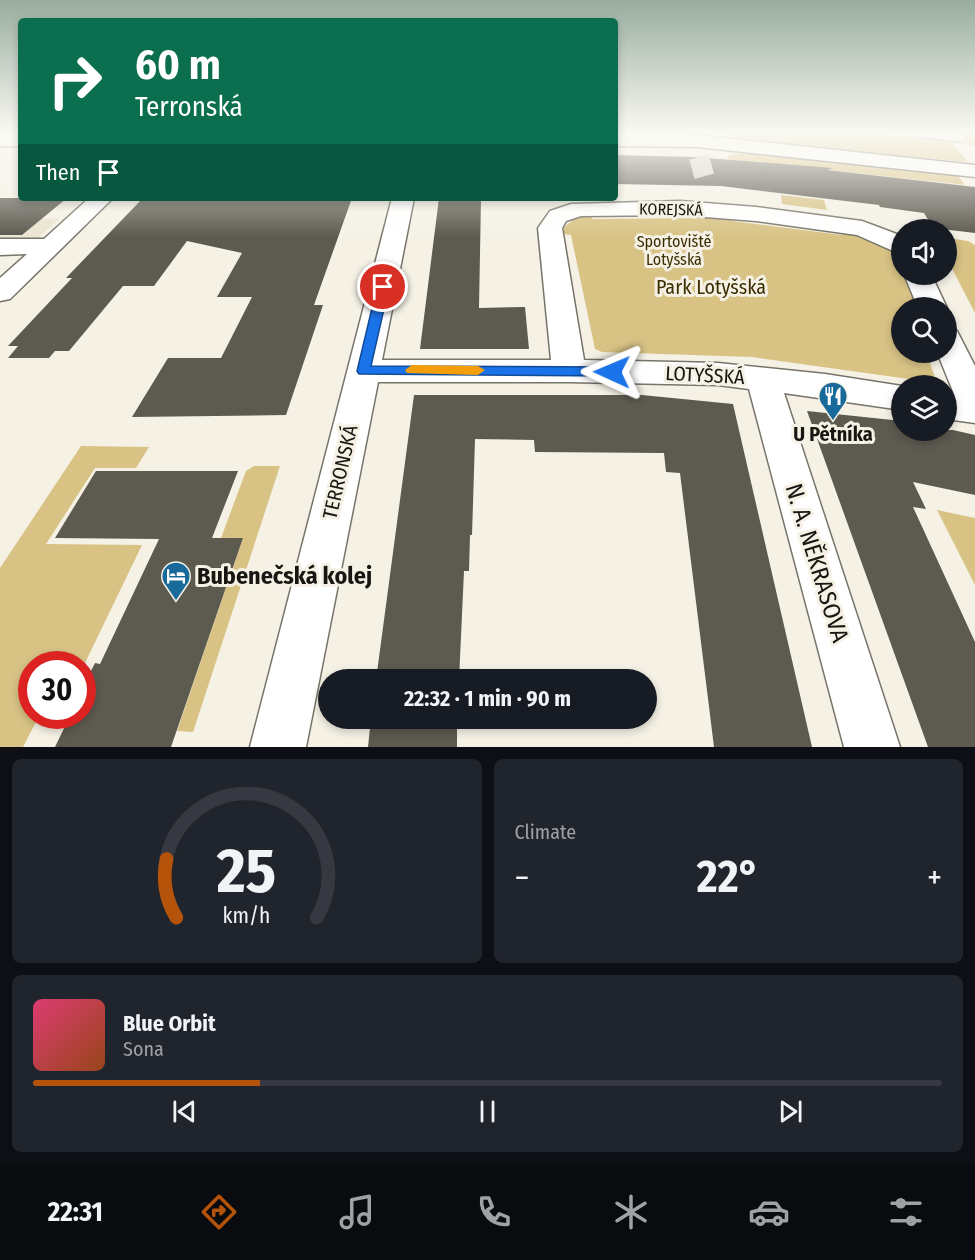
<!DOCTYPE html>
<html lang="en">
<head>
<meta charset="utf-8">
<style>
	body { margin:0; font-family:"Fira Sans Condensed",sans-serif; background:#20242c; color:#f1f3f6; height:100vh; display:flex; flex-direction:column; font-size:22px; white-space:nowrap }
	* { box-sizing:border-box; margin:0 }
	p { font-size:20px; color:#9ea1a6 }
	.icon { flex:none; width:33px; height:33px; fill:none; stroke:currentColor; stroke-width:2; stroke-linecap:round; stroke-linejoin:round }
	.map { position:relative; height:747px; overflow:hidden }
	.side { display:flex; flex-direction:column; gap:12px; padding:12px; background:#0d0f14; flex:1 }
	.side>* { flex:none }
	.guide { position:absolute; left:18px; top:18px; width:600px; height:183px; border-radius:6px; box-shadow:0 3px 9px #0003; background:#0b6e4f; color:#fff; overflow:hidden }
	.fabs { position:absolute; left:891px; top:219px; display:grid; gap:12px }
	.fabs a { display:grid; place-items:center; width:66px; height:66px; border-radius:50%; background:#171b24; box-shadow:0 3px 9px #0003; font-size:30px }
	.speed { position:absolute; left:18px; top:651px; display:flex; gap:12px; font-size:30px; font-weight:700; text-align:center }
	.speed>* { display:grid; place-content:center; width:78px; height:78px; border-radius:50%; background:#171b24; box-shadow:0 3px 9px #0003; line-height:1 }
	.speed .limit { border:9px solid #d22; background:#fff; color:#111 }
	.pin { position:absolute; display:grid; place-items:center; width:51px; height:51px; color:#fff; margin:-26px; border:3px solid #fff; border-radius:50%; box-shadow:0 2px 6px #0007 }
	.me { position:absolute; width:66px; margin:-33px; rotate:271deg; stroke-linejoin:round; filter:drop-shadow(0 0 4px #0008) }
	.turn { display:flex; align-items:center; gap:21px; height:126px; padding:0 18px; font-size:27px }
	.turn .icon { width:78px; height:78px; stroke-width:2.5 }
	.turn b { display:block; font-size:42px; line-height:51px }
	.then { display:flex; align-items:center; height:57px; padding:0 18px; background:#0003; gap:12px; font-size:22px }
	.big { font-size:45px; font-weight:700; line-height:1.1 }
	.side .widget { flex:1; display:flex; flex-direction:column; justify-content:center; gap:9px; min-width:0; padding:0 21px; border-radius:9px; background:#20242c }
	.side .dial { align-items:center; gap:0 }
	.dial svg { height:156px; overflow:visible; fill:none; stroke:#363941; stroke-width:7; stroke-linecap:round; text-anchor:middle }
	.dial text { fill:#f1f3f6; stroke:none }
	.song { display:flex; align-items:center; gap:18px }
	.cover { width:72px; height:72px; border-radius:9px; background:linear-gradient(135deg,hsl(340 70% 55%),hsl(20 70% 35%)) }
	.played { height:6px; border-radius:3px; background:linear-gradient(90deg,#b45309 25%,#363941 25%) }
	.keys { display:flex; justify-content:space-around; direction:ltr }
	.heat { display:flex; justify-content:space-between; align-items:center; font-size:33px; direction:ltr }
	.side .tiles { flex:1; display:grid; gap:12px; grid-template-columns:1fr 1fr }
	.widget:last-child { grid-column:span 2 }
	.trip { position:absolute; left:318px; top:669px; width:339px; height:60px; border-radius:30px; background:#171b24; box-shadow:0 3px 9px #0003; font-weight:700; line-height:60px; text-align:center }
	.tab-bar { display:flex; height:96px; justify-content:space-around; align-items:center; background:#090b0e; color:#9ea1a6 }
	.tab-bar .icon { width:42px; height:42px }
	.tab-bar .active { color:#b45309 }
	.tab-bar b { font-size:27px; color:#f1f3f6 }
	.map>svg:first-child { display:block }
	.built { fill:#eae4d1 }
	.green { fill:#d8c385 }
	.building { fill:#5d5a50 }
	.lines { fill:none; stroke-linecap:round; stroke-linejoin:round }
	.minor-tunnel { stroke:#d4d0c5; stroke-width:20; stroke-dasharray:20 10; stroke-linecap:butt }
	.minor-casing { stroke:#777469; stroke-width:3 }
	.major-casing { stroke:#d1d0d0; stroke-width:3 }
	.minor { fill:#fff; fill-rule:evenodd }
	.major { fill:#d4bf74; fill-rule:evenodd }
	.route { fill:#1a73e8; stroke:#114b97; stroke-width:1.5 }
	.slow { fill:#f59e0b }
	.labels { text-anchor:middle; stroke-width:6; stroke-linejoin:round; paint-order:stroke }
	.far-street-label { font-size:16px; fill:#171612; stroke:#f5f1e5 }
	.far-park-label { font-size:16px; fill:#3b2d00; stroke:#f5f1e5 }
	.park-label { font-size:20px; fill:#3b2d00; stroke:#f5f1e5 }
	.street-label { font-size:20px; fill:#171612; stroke:#f5f1e5 }
	.poi-label { font-size:20px; font-weight:bold; fill:#171612; stroke:#f5f1e5 }
	.near-street-label { font-size:24px; fill:#171612; stroke:#f5f1e5 }
	.near-poi-label { font-size:24px; font-weight:bold; fill:#171612; stroke:#f5f1e5; text-anchor:start }
</style>
</head>
<body>
<div class="map">
<svg width="975" height="747" viewBox="0 0 975 747">
	<rect width="100%" height="100%" fill="#f5f1e5"/>
	<!-- built -->
	<path class="built" d="M 0,218 L 59,219 L 37,239 L 0,240 Z"/>
	<!-- green -->
	<path class="green" d="M 728,132 L 856,132 L 950,141 L 968,162 L 730,138 Z
		M 743,153 L 958,176 L 965,185 L 727,159 L 730,155 Z
		M 781,195 L 824,200 L 827,210 L 782,204 Z
		M 695,213 L 732,216 L 732,221 L 842,235 L 842,231 C 865,234 901,246 902,274 L 904,275 L 918,307 L 902,308 L 902,352 L 937,353 L 938,354 L 927,355 L 937,383 L 752,357 L 602,352 L 595,349 L 571,235 L 563,234 L 564,227 L 577,217 L 591,215 L 592,219 L 698,218 Z
		M 947,238 L 968,241 L 975,245 L 975,313 L 947,259 Z
		M 81,446 L 149,447 L 136,468 L 95,468 L 46,544 L 142,545 L 85,663 L 32,664 L 32,716 L 39,716 L 23,747 L 0,747 L 0,568 Z
		M 254,466 L 280,466 L 193,732 L 177,731 L 243,538 L 221,538 L 246,471 Z
		M 937,510 L 975,518 L 975,585 Z"/>
	<!-- building -->
	<path class="building" d="M 615,155 L 695,157 L 833,168 L 827,170 L 975,187 L 975,233 L 933,228 L 924,213 L 880,207 L 879,205 L 721,186 L 615,184 Z
		M 0,198 L 67,198 L 22,235 L 0,235 Z
		M 143,198 L 352,198 L 314,305 L 323,305 L 286,415 L 132,417 L 168,358 L 221,358 L 252,297 L 217,297 L 242,253 L 187,241 L 154,286 L 123,286 L 69,351 L 55,351 L 49,358 L 8,358 L 18,346 L 8,346 L 72,278 L 66,278 Z
		M 439,198 L 481,198 L 479,308 L 525,307 L 529,349 L 420,349 Z
		M 414,395 L 642,395 L 733,404 L 812,747 L 714,747 L 680,473 L 666,472 L 664,453 L 535,452 L 534,440 L 475,439 L 472,535 L 470,535 L 469,571 L 464,571 L 459,680 L 376,680 Z
		M 807,411 L 902,421 L 902,430 L 953,430 L 975,435 L 975,495 L 913,482 L 926,509 L 913,507 L 975,642 L 975,747 L 928,747 Z
		M 96,471 L 238,471 L 212,538 L 243,538 L 171,747 L 55,747 L 70,716 L 82,716 L 82,689 L 95,663 L 100,664 L 159,539 L 55,538 Z
		M 371,718 L 457,718 L 457,747 L 368,747 Z"/>
	<g class="lines">
		<!-- minor-tunnel -->
		<path class="minor-tunnel" d="M 699,157 L 707,186"/>
		<!-- minor casing -->
		<g class="minor-casing">
			<path id="minor" d="M 911,132 L 975,132 L 975,143 L 920,137 L 914,136 Z
				M 0,134 L 21,134 L 21,146 L 0,146 Z
				M 615,134 L 697,135 L 975,165 L 975,177 L 697,147 L 615,146 Z
				M 89,198 L 113,198 L 10,299 L 0,301 L 0,278 L 27,254 L 0,255 L 0,239 L 44,239 Z
				M 392,198 L 414,198 L 382,360 L 551,360 L 538,228 L 550,211 L 571,204 L 680,201 L 756,207 L 862,221 L 902,236 L 902,255 L 857,235 L 756,221 L 680,215 L 581,216 L 566,221 L 562,228 L 584,360 L 718,363 L 825,374 L 902,386 L 902,410 L 784,393 L 900,747 L 844,747 L 749,389 L 718,385 L 569,382 L 378,382 L 306,747 L 250,747 Z
				M 904,274 L 931,274 L 947,308 L 946,309 L 946,308 L 918,308 Z
				M 946,328 L 957,331 L 975,366 L 975,423 L 946,419 L 946,393 L 954,394 L 937,352 L 946,352 Z"/>
		</g>
		<!-- major casing -->
		<g class="major-casing">
			<path id="major" d="M 959,132 L 975,132 L 975,146 L 968,144 Z"/>
		</g>
		<!-- minor -->
		<use href="#minor" class="minor"/>
		<!-- major -->
		<use href="#major" class="major"/>
	</g>
	<!-- sky -->
	<linearGradient id="sky" x2="0" y2="1"><stop stop-color="#98ac9f"/><stop offset="0.56" stop-color="#faf9f3"/><stop offset="1" stop-color="#faf9f3" stop-opacity="0"/></linearGradient>
	<rect width="975" height="237" fill="url(#sky)"/>
	<!-- route -->
	<path class="route" d="M 383,283 L 389,287 L 371,366 L 612,367 L 619,372 L 612,376 L 359,374 L 357,371 L 377,287 Z"/>
	<!-- slow -->
	<path class="slow" d="M 412,365 L 478,366 L 485,370 L 478,375 L 407,373 L 405,370 Z"/>
	<!-- icons -->
	<defs>
		<g id="restaurant-pin" transform="scale(1.5)"><path d="M0 17L-7.5 6A9.5 9.5 0 1 1 7.5 6Z" fill="#186a9b" stroke="#f5f1e5"/><path d="M-5-6h1v4h1v-4h1v4h1v-4h1v5L-1.5 .5V6h-2V.5L-5-1ZM5-6V6H3V1.5H1.5Q1.5-4 5-6Z" fill="#fff"/></g>
		<g id="hotel-pin" transform="scale(1.5)"><path d="M0 17L-7.5 6A9.5 9.5 0 1 1 7.5 6Z" fill="#186a9b" stroke="#f5f1e5"/><path d="M-6-4.5h1.5V1H6V5H4.5V3h-9V5H-6ZM-4 0a1.8 1.8 0 1 1 3.6 0ZM.5 0V-2.5h3Q6-2.5 6 0Z" fill="#fff"/></g>
	</defs>
	<g fill-rule="evenodd">
		<use href="#restaurant-pin" x="833" y="396"/>
		<use href="#hotel-pin" x="176" y="576"/>
	</g>
	<g class="labels">
		<!-- far-street labels -->
		<g class="far-street-label">
			<text transform="translate(671 209) rotate(1)" y="6">KOREJSKÁ</text>
		</g>
		<!-- far-park labels -->
		<g class="far-park-label">
			<text x="674" y="247">Sportoviště<tspan x="674" dy="18">Lotyšská</tspan></text>
		</g>
		<!-- park labels -->
		<g class="park-label">
			<text x="711" y="294">Park Lotyšská</text>
		</g>
		<!-- street labels -->
		<g class="street-label">
			<text transform="translate(705 375) rotate(3)" y="7">LOTYŠSKÁ</text>
			<text transform="translate(340 472) rotate(-77)" y="7">TERRONSKÁ</text>
		</g>
		<!-- poi labels -->
		<g class="poi-label">
			<text x="833" y="441">U Pětníka</text>
		</g>
		<!-- near-street labels -->
		<g class="near-street-label">
			<text transform="translate(817 563) rotate(73)" y="8">N. A. NĚKRASOVA</text>
		</g>
		<!-- near-poi labels -->
		<g class="near-poi-label">
			<text x="197" y="584">Bubenečská kolej</text>
		</g>
	</g>
</svg>
<div class="fabs">
<a><svg class="icon" aria-label="sound" viewBox="0 0 24 24"><path d="M4 9h4l5-4v14l-5-4H4zM17 9q2 3 0 6"/></svg></a>
<a><svg class="icon" aria-label="search" viewBox="0 0 24 24"><circle cx="10" cy="10" r="6"/><path d="M15 15l6 6"/></svg></a>
<a><svg class="icon" aria-label="layers" viewBox="0 0 24 24"><path d="M12 4l9 5-9 5-9-5zM3 14l9 5 9-5"/></svg></a>
</div>
<div class="speed"><div class="limit">30</div></div>
<div class="pin" style="left:383px;top:287px;background:#d93025"><svg class="icon" aria-label="arrive" viewBox="0 0 24 24"><path d="M6 21V4h12l-3 4 3 4H6"/></svg></div>
<svg class="me" style="left:612px;top:372px" viewBox="-20 -20 40 40"><path d="M0-17L14 15 0 8-14 15z" fill="#1a73e8" stroke="#fff" stroke-width="4"/></svg>
<div class="trip">22:32 · 1 min · 90 m</div>
<div class="guide">
<div class="turn"><svg class="icon" aria-label="right" viewBox="0 0 24 24"><path d="M7 20v-9h11M14 6l5 5-5 5"/></svg><div><b>60 m</b>Terronská</div></div>
<div class="then">Then<svg class="icon" aria-label="arrive" viewBox="0 0 24 24"><path d="M6 21V4h12l-3 4 3 4H6"/></svg></div>
</div>
</div>
<section class="side">
<div class="tiles">
<div class="widget dial"><svg viewBox="0 0 100 80">
<path d="M14 69A42 42 0 1 1 86 69"/>
<path d="M14 69A42 42 0 0 1 9 39" stroke="#b45309"/>
<text x="50" y="56" font-size="32" font-weight="700">25</text>
<text x="50" y="72" font-size="11">km/h</text>
</svg></div>
<div class="widget"><p>Climate</p>
<div class="heat"><a>−</a><b class="big">22°</b><a>+</a></div>
</div>
<div class="widget">
<div class="song"><i class="cover"></i><div><b>Blue Orbit</b><p>Sona</p></div></div>
<div class="played"></div>
<div class="keys"><svg class="icon" aria-label="previous" viewBox="0 0 24 24"><path d="M18 5L8 12l10 7zM5 5v14"/></svg><svg class="icon" aria-label="pause" viewBox="0 0 24 24"><path d="M8 5v14M16 5v14"/></svg><svg class="icon" aria-label="next" viewBox="0 0 24 24"><path d="M6 5l10 7-10 7zM19 5v14"/></svg></div>
</div>
</div>
</section>
<nav class="tab-bar">
<b>22:31</b>
<svg class="icon active" aria-label="directions" viewBox="0 0 24 24"><path d="M12 3l9 9-9 9-9-9zM9 14v-3h6M13 9l2 2-2 2"/></svg>
<svg class="icon" aria-label="music" viewBox="0 0 24 24"><path d="M9 18V5l10-2v13"/><circle cx="6" cy="18" r="3"/><circle cx="16" cy="16" r="3"/></svg>
<svg class="icon" aria-label="phone" viewBox="0 0 24 24"><path d="M5 4h4l2 5-3 2q2 4 5 5l2-3 5 2v4C11 20 4 13 5 4z"/></svg>
<svg class="icon" aria-label="climate" viewBox="0 0 24 24"><path d="M12 3v18M4 7l16 10M4 17L20 7"/></svg>
<svg class="icon" aria-label="car" viewBox="0 0 24 24"><path d="M5 17H2v-5l4-1 3-4h7l3 4 3 1v5h-3M9 17h6M6 11h13"/><circle cx="7" cy="17" r="2"/><circle cx="17" cy="17" r="2"/></svg>
<svg class="icon" aria-label="filters" viewBox="0 0 24 24"><path d="M4 7h16M4 17h16"/><circle cx="9" cy="7" r="2"/><circle cx="15" cy="17" r="2"/></svg>
</nav>
</body>
</html>
